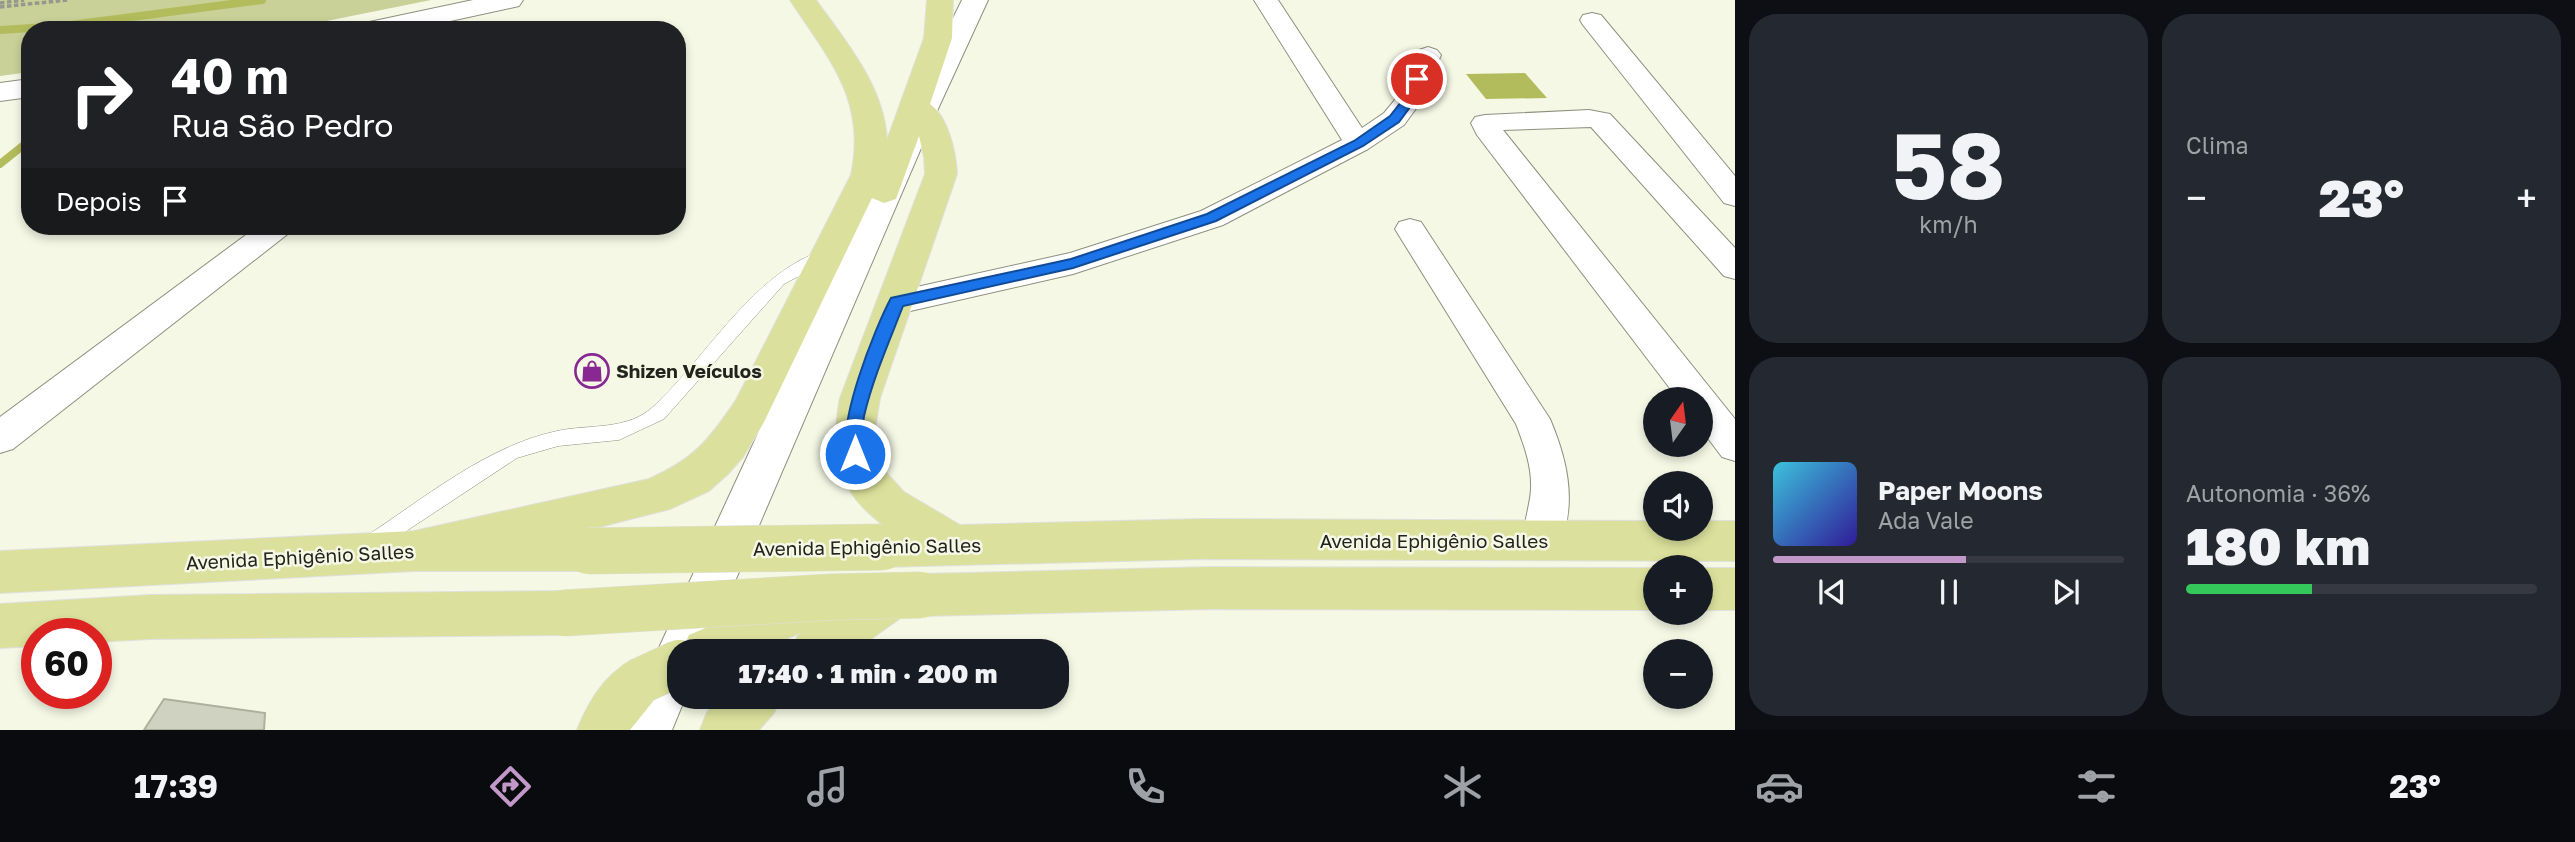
<!DOCTYPE html>
<html lang="pt">
<head>
<meta charset="utf-8">
<style>
	body { margin:0; font-family:"Golos Text",sans-serif; background:#242831; color:#f1f3f6; height:100vh; display:flex; flex-direction:column; font-size:26px; white-space:nowrap }
	* { box-sizing:border-box; margin:0 }
	p { font-size:23px; color:#9ea1a6 }
	.icon { flex:none; width:38px; height:38px; fill:none; stroke:currentColor; stroke-width:2; stroke-linecap:round; stroke-linejoin:round }
	.map { position:relative; flex:1; overflow:hidden }
	.details { display:flex; flex-direction:column; gap:14px; padding:14px; background:#0d0f14; width:840px }
	.details>* { flex:none }
	.top-card { position:absolute; left:21px; top:21px; width:665px; height:214px; border-radius:28px; box-shadow:0 4px 10px #0003; background:#202124; color:#fff; overflow:hidden }
	.needle { width:46px; rotate:14deg }
	.buttons { position:absolute; left:1643px; top:387px; display:grid; gap:14px }
	.buttons a { display:grid; place-items:center; width:70px; height:70px; border-radius:50%; background:#171b24; box-shadow:0 4px 10px #0003; font-size:35px }
	.speed { position:absolute; left:21px; top:618px; display:flex; gap:14px; font-size:35px; font-weight:700; text-align:center }
	.speed>* { display:grid; place-content:center; width:91px; height:91px; border-radius:50%; background:#171b24; box-shadow:0 4px 10px #0003; line-height:1 }
	.speed .limit { border:10px solid #d22; background:#fff; color:#111 }
	.pin { position:absolute; display:grid; place-items:center; width:60px; height:60px; color:#fff; margin:-30px; border:4px solid #fff; border-radius:50%; box-shadow:0 2px 7px #0007 }
	.me { position:absolute; width:77px; margin:-38px; rotate:0deg; stroke-linejoin:round; filter:drop-shadow(0 0 5px #0008) }
	.turn { display:flex; align-items:center; gap:24px; height:147px; padding:0 35px; font-size:32px }
	.turn .icon { width:91px; height:91px; stroke-width:2.5 }
	.turn b { display:block; font-size:49px; line-height:60px }
	.then { display:flex; align-items:center; height:66px; padding:0 35px; background:#0003; gap:14px; font-size:26px }
	.big { font-size:52px; font-weight:800; line-height:1.1 }
	.details .card { flex:1; display:flex; flex-direction:column; justify-content:center; gap:10px; min-width:0; padding:0 24px; border-radius:28px; background:#242831 }
	.details .dial { align-items:center; gap:0 }
	.dial b { font-size:91px; line-height:1 }
	.song { display:flex; align-items:center; gap:21px }
	.cover { width:84px; height:84px; border-radius:10px; background:linear-gradient(135deg,hsl(190 70% 55%),hsl(250 70% 35%)) }
	.played { height:7px; border-radius:4px; background:linear-gradient(90deg,#c298c9 55%,#363941 55%) }
	.keys { display:flex; justify-content:space-around; direction:ltr }
	.heat { display:flex; justify-content:space-between; align-items:center; font-size:38px; direction:ltr }
	.charge { height:10px; border-radius:5px; background:linear-gradient(90deg,#34c759 36%,#363941 0) }
	.details .tiles { flex:1; display:grid; gap:14px; grid-template-columns:repeat(2,1fr) }
	.trip { position:absolute; left:667px; top:639px; width:402px; height:70px; border-radius:28px; background:#171b24; box-shadow:0 4px 10px #0003; font-weight:800; line-height:70px; text-align:center }
	.tabs { display:flex; height:112px; justify-content:space-around; align-items:center; background:#090b0e; color:#9ea1a6 }
	.tabs .icon { width:49px; height:49px }
	.tabs .active { color:#c298c9 }
	.tabs b { font-size:32px; color:#f1f3f6 }
	main { display:flex; flex:1; min-height:0 }
	.map>svg:first-child { display:block }
	.green { fill:#c9d098 }
	.water { fill:#b3bc5c }
	.lines { fill:none; stroke-linecap:round; stroke-linejoin:round }
	.stream { stroke:#b3bc5c; stroke-width:8 }
	.building { fill:#cfd2c0; stroke:#adb09e; stroke-width:2 }
	.lane-casing { stroke:#8e907f; stroke-width:1 }
	.street-casing { stroke:#8e907f; stroke-width:2 }
	.secondary-casing { stroke:#8e907f; stroke-width:2 }
	.primary-casing { stroke:#e0e0df; stroke-width:2 }
	.path { stroke:#95988a; stroke-width:3.5; stroke-dasharray:4.5 2.5; stroke-linecap:butt }
	.lane { fill:#fff; fill-rule:evenodd }
	.street { fill:#fff; fill-rule:evenodd }
	.secondary { fill:#fff; fill-rule:evenodd }
	.primary { fill:#dbe19c; fill-rule:evenodd }
	.primary-bridge-casing { stroke:#e0e0df; stroke-width:47; stroke-linecap:butt }
	.primary-bridge { stroke:#dbe19c; stroke-width:46 }
	.route { fill:#1a73e8; stroke:#114b97; stroke-width:2 }
	.labels { text-anchor:middle; stroke-width:5; stroke-linejoin:round; paint-order:stroke }
	.poi-label { font-size:19px; font-weight:bold; fill:#22231c; stroke:#f5f8e5; text-anchor:start }
	.street-label { font-size:19px; fill:#22231c; stroke:#f5f8e5 }
</style>
</head>
<body>
<main>
<div class="map">
<svg width="1735" height="730" viewBox="0 0 1735 730">
	<rect width="100%" height="100%" fill="#f5f8e5"/>
	<!-- green -->
	<path class="green" d="M 0,0 L 431,0 L 282,30 L 30,30 L 30,72 L 0,76 Z"/>
	<!-- water -->
	<path class="water" d="M 1525,73 L 1547,98 L 1486,99 L 1466,74 Z"/>
	<g class="lines">
		<!-- stream -->
		<path class="stream" d="M 0,30 L 63,26 L 262,0
			M 0,164 L 30,140"/>
	</g>
	<!-- building -->
	<path class="building" d="M 164,699 L 265,713 L 264,730 L 144,730 Z"/>
	<g class="lines">
		<!-- lane casing -->
		<g class="lane-casing">
			<path id="lane" d="M 825,250 L 831,251 L 833,255 L 831,259 L 784,284 L 664,419 L 619,440 L 558,446 L 517,458 L 376,551 L 369,554 L 362,551 L 359,545 L 362,539 C 422,500 486,446 557,431 C 589,424 628,431 654,406 C 706,358 755,270 825,250 Z"/>
		</g>
		<!-- street casing -->
		<g class="street-casing">
			<path id="street" d="M 1254,0 L 1278,0 L 1362,128 L 1384,113 L 1394,101 L 1419,50 L 1428,47 L 1437,50 L 1441,55 L 1420,103 L 1404,125 L 1368,149 L 1223,225 L 1073,274 L 897,314 L 885,310 L 880,302 L 885,294 L 1070,253 L 1201,211 L 1342,140 Z
				M 1592,13 L 1601,15 L 1735,176 L 1735,206 L 1724,203 L 1583,25 L 1580,20 L 1583,15 Z
				M 1589,110 L 1610,114 L 1735,248 L 1735,279 L 1724,276 L 1591,127 L 1503,130 L 1735,419 L 1735,461 L 1722,457 L 1701,429 L 1701,399 L 1678,399 L 1477,135 L 1471,123 L 1475,117 L 1485,115 Z
				M 1410,219 L 1421,222 L 1550,419 C 1569,464 1578,508 1556,554 L 1542,559 L 1528,554 C 1518,533 1530,511 1531,489 C 1532,466 1524,445 1516,424 L 1395,229 L 1399,222 Z
				M 258,226 L 293,226 L 289,233 L 13,449 L 0,453 L 0,417 Z"/>
		</g>
		<!-- secondary casing -->
		<g class="secondary-casing">
			<path id="secondary" d="M 473,0 L 523,0 L 519,6 L 409,30 L 357,30 L 360,24 Z
				M 962,0 L 988,0 L 937,111 L 705,651 L 679,651 L 679,696 L 686,696 L 672,730 L 621,730 L 907,111 Z
				M 30,79 L 30,97 L 0,101 L 0,83 Z"/>
		</g>
		<!-- primary casing -->
		<g class="primary-casing">
			<path id="primary" d="M 790,0 L 816,0 C 846,42 884,86 887,140 L 924,38 L 927,0 L 953,0 L 952,38 L 930,104 C 948,117 956,152 957,174 L 880,398 L 875,429 L 876,454 L 881,467 L 904,492 L 960,525 L 1201,519 L 1656,521 L 1656,528 L 1701,528 L 1701,521 L 1735,521 L 1735,561 L 1201,559 L 883,567 L 867,561 L 861,547 L 867,533 L 886,527 C 837,492 829,455 840,398 L 925,174 L 924,157 L 919,136 L 896,199 L 884,203 L 872,198 L 764,422 L 743,457 L 728,474 L 709,491 L 670,509 L 584,531 L 604,537 L 610,551 L 604,565 L 588,571 L 414,571 L 0,593 L 0,551 L 414,531 L 649,479 C 695,458 708,441 736,400 L 851,175 C 867,100 829,59 790,0 Z
				M 1212,567 L 1656,568 L 1656,610 L 1212,609 L 921,616 L 909,612 L 854,651 L 791,651 L 798,635 L 802,632 L 759,651 L 682,651 L 689,635 L 816,581 L 832,588 L 839,603 L 837,608 L 877,581 L 893,575 L 906,580 L 921,574 Z
				M 1701,568 L 1735,568 L 1735,610 L 1701,610 Z
				M 564,591 L 581,598 L 587,613 L 581,628 L 564,635 L 150,639 L 96,642 L 96,634 L 37,634 L 37,646 L 0,648 L 0,604 L 150,595 Z
				M 638,658 L 655,665 L 663,682 L 655,699 L 630,730 L 577,730 C 589,700 607,670 638,658 Z
				M 722,696 L 781,696 L 774,713 L 759,730 L 700,730 L 707,712 Z"/>
		</g>
		<!-- path -->
		<path class="path" d="M 0,3 L 24,0
			M 0,7 L 67,0
			M 324,30 L 340,26"/>
		<!-- lane -->
		<use href="#lane" class="lane"/>
		<!-- street -->
		<use href="#street" class="street"/>
		<!-- secondary -->
		<use href="#secondary" class="secondary"/>
		<!-- primary -->
		<use href="#primary" class="primary"/>
		<!-- primary-bridge casing -->
		<g class="primary-bridge-casing">
			<path id="primary-bridge" d="M 588,551 L 883,547
				M 564,613 L 831,597 L 921,595
				M 638,682 L 679,663"/>
		</g>
		<!-- primary-bridge -->
		<use href="#primary-bridge" class="primary-bridge"/>
	</g>
	<!-- route -->
	<path class="route" d="M 1413,77 L 1423,79 L 1413,103 L 1399,122 L 1363,146 L 1216,221 L 1073,268 L 903,306 C 889,342 873,378 864,416 C 861,430 867,447 861,459 L 849,459 C 834,429 875,328 891,298 L 1071,259 L 1207,214 L 1354,141 L 1390,116 L 1401,102 Z"/>
	<!-- icons -->
	<defs>
		<g id="shop-ring" transform="scale(1.75)"><circle r="9.5" fill="#f5f8e5" stroke="#882892" stroke-width="1.5"/><path d="M-5-2.5h2.3a2.7 3.5 0 0 1 5.4 0H5L5.5 6h-11ZM-1.5-2.5h3a1.5 2.3 0 0 0-3 0Z" fill="#882892"/></g>
	</defs>
	<g fill-rule="evenodd">
		<use href="#shop-ring" x="592" y="371"/>
	</g>
	<g class="labels">
		<!-- poi labels -->
		<g class="poi-label">
			<text x="616" y="378">Shizen Veículos</text>
		</g>
		<!-- street labels -->
		<g class="street-label">
			<text x="1434" y="548">Avenida Ephigênio Salles</text>
			<text transform="translate(867 547) rotate(-1)" y="7">Avenida Ephigênio Salles</text>
			<text transform="translate(300 557) rotate(-3)" y="7">Avenida Ephigênio Salles</text>
		</g>
	</g>
</svg>
<div class="buttons">
<a><svg class="needle" viewBox="-14 -14 28 28"><path d="M0-13l5 13h-10z" fill="#e53935"/><path d="M0 13l5-13h-10z" fill="#9ea1a6"/></svg></a>
<a><svg class="icon" aria-label="sound" viewBox="0 0 24 24"><path d="M4 9h4l5-4v14l-5-4H4zM17 9q2 3 0 6"/></svg></a>
<a>+</a>
<a>−</a>
</div>
<div class="speed"><div class="limit">60</div></div>
<div class="pin" style="left:1417px;top:79px;background:#d93025"><svg class="icon" aria-label="arrive" viewBox="0 0 24 24"><path d="M6 21V4h12l-3 4 3 4H6"/></svg></div>
<svg class="me" style="left:855px;top:454px" viewBox="-20 -20 40 40"><circle r="17" fill="#1a73e8" stroke="#fff" stroke-width="3"/><path d="M0-11L8 9 0 5-8 9z" fill="#fff"/></svg>
<div class="trip">17:40 · 1 min · 200 m</div>
<div class="top-card">
<div class="turn"><svg class="icon" aria-label="right" viewBox="0 0 24 24"><path d="M7 20v-9h11M14 6l5 5-5 5"/></svg><div><b>40 m</b>Rua São Pedro</div></div>
<div class="then">Depois<svg class="icon" aria-label="arrive" viewBox="0 0 24 24"><path d="M6 21V4h12l-3 4 3 4H6"/></svg></div>
</div>
</div>
<section class="details">
<div class="tiles">
<div class="card dial"><b>58</b><p>km/h</p></div>
<div class="card"><p>Clima</p>
<div class="heat"><a>−</a><b class="big">23°</b><a>+</a></div>
</div>
<div class="card">
<div class="song"><i class="cover"></i><div><b>Paper Moons</b><p>Ada Vale</p></div></div>
<div class="played"></div>
<div class="keys"><svg class="icon" aria-label="previous" viewBox="0 0 24 24"><path d="M18 5L8 12l10 7zM5 5v14"/></svg><svg class="icon" aria-label="pause" viewBox="0 0 24 24"><path d="M8 5v14M16 5v14"/></svg><svg class="icon" aria-label="next" viewBox="0 0 24 24"><path d="M6 5l10 7-10 7zM19 5v14"/></svg></div>
</div>
<div class="card"><p>Autonomia · 36%</p><b class="big">180 km</b><div class="charge"></div></div>
</div>
</section>
</main>
<nav class="tabs">
<b>17:39</b>
<svg class="icon active" aria-label="directions" viewBox="0 0 24 24"><path d="M12 3l9 9-9 9-9-9zM9 14v-3h6M13 9l2 2-2 2"/></svg>
<svg class="icon" aria-label="music" viewBox="0 0 24 24"><path d="M9 18V5l10-2v13"/><circle cx="6" cy="18" r="3"/><circle cx="16" cy="16" r="3"/></svg>
<svg class="icon" aria-label="phone" viewBox="0 0 24 24"><path d="M5 4h4l2 5-3 2q2 4 5 5l2-3 5 2v4C11 20 4 13 5 4z"/></svg>
<svg class="icon" aria-label="climate" viewBox="0 0 24 24"><path d="M12 3v18M4 7l16 10M4 17L20 7"/></svg>
<svg class="icon" aria-label="car" viewBox="0 0 24 24"><path d="M5 17H2v-5l4-1 3-4h7l3 4 3 1v5h-3M9 17h6M6 11h13"/><circle cx="7" cy="17" r="2"/><circle cx="17" cy="17" r="2"/></svg>
<svg class="icon" aria-label="filters" viewBox="0 0 24 24"><path d="M4 7h16M4 17h16"/><circle cx="9" cy="7" r="2"/><circle cx="15" cy="17" r="2"/></svg>
<b>23°</b>
</nav>
</body>
</html>
